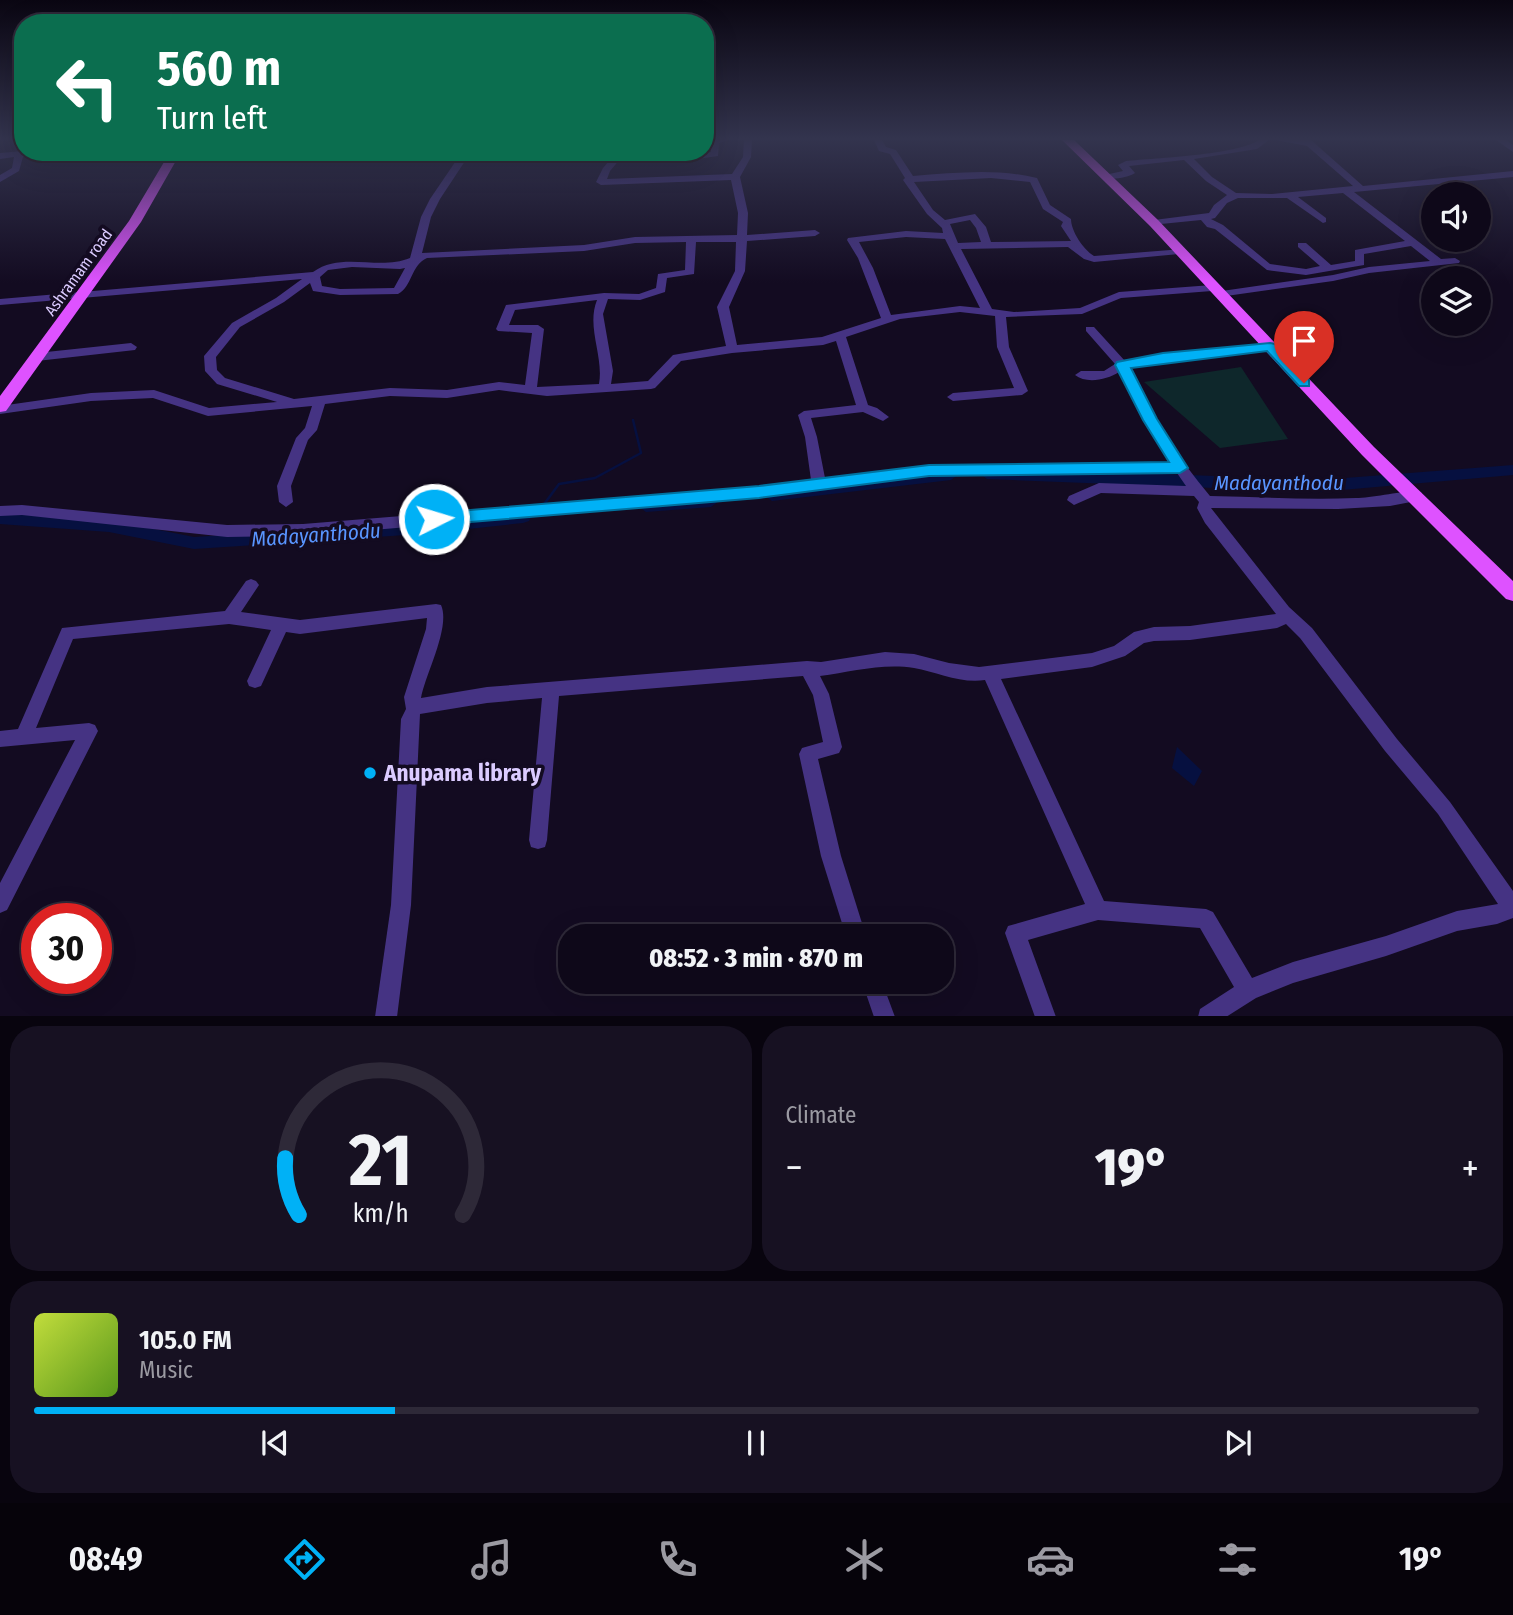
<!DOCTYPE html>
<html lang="en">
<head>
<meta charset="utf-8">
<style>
	body { margin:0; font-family:"Fira Sans Condensed",sans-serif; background:#171122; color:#f1f3f6; height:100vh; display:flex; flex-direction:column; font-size:26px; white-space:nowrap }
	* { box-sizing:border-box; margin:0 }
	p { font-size:23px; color:#9b9aa2 }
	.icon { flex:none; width:38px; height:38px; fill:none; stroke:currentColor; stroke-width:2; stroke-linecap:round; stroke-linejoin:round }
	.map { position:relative; height:1016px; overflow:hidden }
	.sheet { display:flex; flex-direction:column; gap:10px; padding:10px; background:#08040e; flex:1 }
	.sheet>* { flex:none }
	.top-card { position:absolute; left:14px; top:14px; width:700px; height:147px; border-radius:28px; box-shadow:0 7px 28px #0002,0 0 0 2px #2e2938; background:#0b6e4f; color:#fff; overflow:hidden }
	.controls { position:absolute; left:1421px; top:182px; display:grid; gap:14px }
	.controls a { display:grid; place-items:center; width:70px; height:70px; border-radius:50%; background:#0e0819; box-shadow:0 7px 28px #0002,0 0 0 2px #2e2938; font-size:35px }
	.speed { position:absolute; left:21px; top:903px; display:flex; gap:14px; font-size:35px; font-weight:700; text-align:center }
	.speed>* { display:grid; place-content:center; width:91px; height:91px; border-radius:50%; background:#0e0819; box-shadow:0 7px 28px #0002,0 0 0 2px #2e2938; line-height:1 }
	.speed .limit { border:10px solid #d22; background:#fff; color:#111 }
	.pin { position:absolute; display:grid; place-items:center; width:60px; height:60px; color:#fff; margin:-72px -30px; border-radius:50% 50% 50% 0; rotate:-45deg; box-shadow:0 0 7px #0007 }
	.pin .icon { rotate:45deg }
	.me { position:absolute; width:77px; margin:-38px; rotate:85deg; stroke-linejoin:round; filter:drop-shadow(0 0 5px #0008) }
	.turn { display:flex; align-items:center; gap:24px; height:147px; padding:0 28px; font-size:32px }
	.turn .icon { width:91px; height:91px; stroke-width:2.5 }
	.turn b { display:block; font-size:49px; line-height:60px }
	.big { font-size:52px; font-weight:800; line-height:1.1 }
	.sheet .tile { flex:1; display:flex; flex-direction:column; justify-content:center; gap:10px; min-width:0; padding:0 24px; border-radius:28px; background:#171122 }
	.sheet .dial { align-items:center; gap:0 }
	.dial svg { height:182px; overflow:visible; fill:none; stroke:#2e2938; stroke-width:7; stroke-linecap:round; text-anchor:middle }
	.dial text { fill:#f1f3f6; stroke:none }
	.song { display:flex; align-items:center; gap:21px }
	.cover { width:84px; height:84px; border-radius:10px; background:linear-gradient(135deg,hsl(70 70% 55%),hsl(90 70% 35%)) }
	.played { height:7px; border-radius:4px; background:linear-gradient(90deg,#00b1f6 25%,#2e2938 25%) }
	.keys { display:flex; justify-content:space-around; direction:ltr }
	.heat { display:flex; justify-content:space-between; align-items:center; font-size:38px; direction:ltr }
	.sheet .tiles { flex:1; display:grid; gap:10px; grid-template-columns:1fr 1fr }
	.tile:last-child { grid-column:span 2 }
	.trip { position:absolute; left:558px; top:924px; width:396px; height:70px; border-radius:28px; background:#0e0819; box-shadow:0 7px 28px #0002,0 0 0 2px #2e2938; font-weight:800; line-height:70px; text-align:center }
	.menu { display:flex; height:112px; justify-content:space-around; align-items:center; background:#06030a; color:#9b9aa2 }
	.menu .icon { width:49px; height:49px }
	.menu .active { color:#00b1f6 }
	.menu b { font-size:32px; color:#f1f3f6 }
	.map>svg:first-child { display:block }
	.green { fill:#0e272b }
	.water { fill:#061040 }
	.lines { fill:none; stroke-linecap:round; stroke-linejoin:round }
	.stream { stroke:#061040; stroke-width:2.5 }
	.river { fill:#061040; fill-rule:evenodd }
	.minor { fill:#453383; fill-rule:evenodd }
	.major { fill:#de52ff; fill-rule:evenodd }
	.route { fill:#00b1f6; stroke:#0073a0; stroke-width:2 }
	.poi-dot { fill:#00b1f6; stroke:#130b21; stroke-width:2.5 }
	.labels { text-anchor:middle; stroke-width:7; stroke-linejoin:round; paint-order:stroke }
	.far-street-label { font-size:16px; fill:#dbcbff; stroke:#130b21 }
	.water-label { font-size:21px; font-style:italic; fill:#5995ff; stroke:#130b21 }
	.near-poi-label { font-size:23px; font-weight:bold; fill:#dbcbff; stroke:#130b21; text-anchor:start }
</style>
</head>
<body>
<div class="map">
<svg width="1513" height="1017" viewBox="0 0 1513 1017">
	<rect width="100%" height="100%" fill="#130b21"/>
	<!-- green -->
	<path class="green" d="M 1241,367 L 1288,439 L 1220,448 L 1144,382 Z"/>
	<!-- water -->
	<path class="water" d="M 1177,747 L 1202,771 L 1194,786 L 1172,768 Z"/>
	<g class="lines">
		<!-- stream -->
		<path class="stream" d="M 542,507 L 559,484 L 595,478 L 641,453 L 633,420"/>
		<!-- river -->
		<path class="river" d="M 1513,465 L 1513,475 L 1319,492 L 987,479 L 979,473 L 987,467 L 1319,480 Z
			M 951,468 L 959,474 L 951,480 L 772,501 L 764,495 L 772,489 Z
			M 711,495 L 719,501 L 711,507 L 646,512 L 638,506 L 646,500 Z
			M 523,511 L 529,513 L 531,517 L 529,521 L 523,523 L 421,534 L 194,549 L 109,532 L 0,524 L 0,512 L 109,520 L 194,537 L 421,522 Z"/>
		<!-- minor -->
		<path class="minor" d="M 711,140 L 728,140 L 719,143 L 718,156 L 697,159 L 697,155 L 711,152 Z
			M 744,140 L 752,140 L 751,157 L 740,177 L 748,213 L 747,235 L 815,230 L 820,233 L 815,236 L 747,241 L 745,271 L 729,307 L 737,345 L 822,337 L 881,318 L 858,258 L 847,240 L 848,238 L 906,231 L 943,233 L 942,228 L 927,214 L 903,180 L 905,178 L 890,154 L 879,151 L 874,140 L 882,140 L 886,147 L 896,150 L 913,176 C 954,173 996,168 1037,178 L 1050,205 L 1071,219 C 1071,231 1083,249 1094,256 L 1183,249 L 1183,253 L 1179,254 L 1094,262 L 1084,259 L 1068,247 L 961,249 L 992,309 L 1014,312 L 1080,308 L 1119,292 L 1212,285 L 1217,288 L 1212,291 L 1121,298 L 1082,314 L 1006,317 L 1009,347 L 1028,391 L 1022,395 L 953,401 L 947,397 L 953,393 L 1014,388 L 997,347 L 995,316 L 960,312 L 900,319 L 846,337 L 868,405 L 877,408 L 889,417 L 883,421 L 863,412 L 811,418 L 817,437 L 825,478 L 929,465 L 1170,463 L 1142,418 L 1119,372 C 1107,380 1086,384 1075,375 L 1081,371 L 1104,371 L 1115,364 L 1086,331 L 1086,327 L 1094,327 L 1125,361 L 1163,354 L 1274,344 L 1274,350 L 1270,351 L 1163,362 L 1129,368 C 1149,415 1177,456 1210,496 C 1259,497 1307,500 1356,498 C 1373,498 1408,489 1421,492 L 1423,496 L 1421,500 L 1416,501 L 1390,506 L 1338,509 L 1211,508 L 1289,607 L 1312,628 L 1397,739 L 1450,802 L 1513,891 L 1513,918 L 1497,924 L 1457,931 L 1386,956 L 1293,983 L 1256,998 L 1226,1017 L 1198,1017 L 1200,1009 L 1234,987 L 1200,928 L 1098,920 L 1028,940 L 1056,1017 L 1035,1017 L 1005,933 L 1008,926 L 1085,904 L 985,680 C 961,684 937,672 914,668 C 882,663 851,672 820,676 L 829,694 L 842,747 L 839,753 L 818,759 L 841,856 L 866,936 L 846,936 L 821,856 L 799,754 L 802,748 L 823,742 L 813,695 L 803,676 L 559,696 L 547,840 L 545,847 L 538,849 L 531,847 L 529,840 L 542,698 L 487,703 L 420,714 L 411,905 L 397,1017 L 375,1017 L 391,905 L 401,719 L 406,709 L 404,697 L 426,629 L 427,618 L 300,634 L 286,632 L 261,686 L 255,688 L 249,686 L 247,681 L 271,630 L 229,624 L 73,639 L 36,728 L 89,723 L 95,725 L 98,731 L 7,910 L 0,913 L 0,883 L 75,740 L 0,747 L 0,731 L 18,729 L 62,628 L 225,611 L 246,581 L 251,579 L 256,581 L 259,585 L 241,612 L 300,620 L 436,604 L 441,605 C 451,627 425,675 421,698 L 487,687 L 807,661 L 821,662 L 885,652 L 914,654 L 949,663 L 979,667 L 1092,653 L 1114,646 L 1134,632 L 1154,627 L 1190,626 L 1276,614 L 1205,523 L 1197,508 L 1199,502 L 1194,496 L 1101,493 L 1074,505 L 1067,500 L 1069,496 L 1099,483 L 1186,486 L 1177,473 L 929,475 L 759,497 L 303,536 L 227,537 L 22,515 L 0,516 L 0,506 L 22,505 L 227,525 L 303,524 L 759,487 L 811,480 L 805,437 L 798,415 L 804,411 L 856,405 L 836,341 L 823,345 L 732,353 L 681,361 L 655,388 L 651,389 L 547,396 L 499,390 L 447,398 L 390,396 L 325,404 L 317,430 L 308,440 L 291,486 L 293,502 L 286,507 L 279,502 L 277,486 L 296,438 L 305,428 L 312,406 L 208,416 L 153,398 L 91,401 L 0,414 L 0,406 L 91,393 L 154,390 L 209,408 L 277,402 L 217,384 L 205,371 L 204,356 L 232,323 L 276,298 L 302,279 L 0,305 L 0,299 L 313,272 C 342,251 379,271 410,258 L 421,217 L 430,199 L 462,152 L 471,152 L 440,199 L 431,217 L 422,253 L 584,245 L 635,237 L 737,235 L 738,213 L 731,180 L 601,185 L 596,182 L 603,168 L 617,152 L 626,152 L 610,171 L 607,179 L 732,174 L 743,157 ZM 991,178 L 1030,182 L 1043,209 L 1063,222 L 1061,226 L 1071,241 L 991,242 L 986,227 L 975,214 L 945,220 L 933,210 L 914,182 ZM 970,220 L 976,228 L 981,242 L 958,243 L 950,224 ZM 906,237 L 945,239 L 980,308 L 960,306 L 891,315 L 873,268 L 859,242 ZM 686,242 L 685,270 L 658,274 L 656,288 L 639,294 L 604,293 L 506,305 L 496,329 L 498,331 L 532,333 L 525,385 L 499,382 L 447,390 L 390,388 L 294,399 L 225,378 L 217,370 L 216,357 L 240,327 L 284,302 L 310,283 L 313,291 L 340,295 L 398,294 C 412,287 411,265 427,258 L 584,251 L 635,243 ZM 696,242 L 736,242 L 735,271 L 717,307 L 726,346 L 673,355 L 648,381 L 611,384 L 613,371 L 603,314 L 608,299 L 640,300 L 665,292 L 667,278 L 694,274 ZM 352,267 L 400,269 L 405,268 L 394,288 L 340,289 L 322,286 L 320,277 L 328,270 ZM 597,300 C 586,327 604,356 599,384 L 537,387 L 544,329 L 538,325 L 509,325 L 515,310 ZM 1286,624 L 1300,638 L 1385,751 L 1438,814 L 1498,904 L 1457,911 L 1386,936 L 1293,962 L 1252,978 L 1213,912 L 1206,909 L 1104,901 L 1001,679 L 1092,667 L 1125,656 L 1144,643 L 1154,641 L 1190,640 L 1277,628 Z
			M 1259,140 L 1269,140 L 1257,149 L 1194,159 L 1212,177 L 1236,193 L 1272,194 L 1353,186 L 1307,146 L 1276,140 L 1311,140 L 1363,186 L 1513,171 L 1513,177 L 1354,192 L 1441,259 L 1455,258 L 1460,261 L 1459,263 L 1369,273 L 1333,281 L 1219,297 L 1215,296 L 1215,292 L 1333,275 L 1369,267 L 1430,261 L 1411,246 L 1364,254 L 1364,265 L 1306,275 L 1267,270 L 1215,229 L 1207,227 L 1201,220 L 1151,225 L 1149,223 L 1154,220 L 1209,213 L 1214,205 L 1227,195 L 1206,181 L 1184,160 L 1129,166 L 1135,173 C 1127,178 1108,181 1100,176 L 1123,171 L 1118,165 L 1126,161 C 1156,158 1236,155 1259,140 ZM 1343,193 L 1405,241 L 1355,250 L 1355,261 L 1331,265 L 1306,243 L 1298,243 L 1298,247 L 1320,266 L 1306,269 L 1270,264 L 1223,225 L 1211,219 L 1215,218 L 1227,203 L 1238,198 L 1287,198 L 1323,223 L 1326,222 L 1326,218 L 1298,197 Z
			M 1496,140 L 1506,140 L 1513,145 L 1513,152 Z
			M 23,151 L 49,152 L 23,157 L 19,171 L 0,182 L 0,175 L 12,168 L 14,157 L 0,159 L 0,153 Z
			M 131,343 L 137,347 L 135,350 L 37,361 L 31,357 L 37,353 Z
			M 862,982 L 882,982 L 895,1017 L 874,1017 Z"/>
		<!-- major -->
		<path class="major" d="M 1062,140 L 1074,140 L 1158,220 L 1374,447 L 1513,581 L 1513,601 L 1506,599 L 1362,455 L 1150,226 Z
			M 170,152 L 181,152 L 141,222 L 6,411 L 0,412 L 0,396 L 129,221 Z"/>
	</g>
	<!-- sky -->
	<linearGradient id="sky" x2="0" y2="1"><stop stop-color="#0a0612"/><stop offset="0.49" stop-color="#33344e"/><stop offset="1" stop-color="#33344e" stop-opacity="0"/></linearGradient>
	<rect width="1513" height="283" fill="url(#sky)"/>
	<!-- route -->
	<path class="route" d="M 1270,343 L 1275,344 L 1309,380 L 1309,386 L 1299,386 L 1267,351 L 1131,368 L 1157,419 L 1188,468 L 1180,473 L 929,476 L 759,498 L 434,525 L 426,519 L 434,513 L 759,486 L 929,465 L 1169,462 L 1143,420 L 1115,365 L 1117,362 L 1163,353 Z"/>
	<!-- markers -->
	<circle class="poi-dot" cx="370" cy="773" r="7"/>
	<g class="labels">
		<!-- far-street labels -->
		<g class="far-street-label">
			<text transform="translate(78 272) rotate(-54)" y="6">Ashramam road</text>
		</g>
		<!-- water labels -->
		<g class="water-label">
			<text x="1279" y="490">Madayanthodu</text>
			<text transform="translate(316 535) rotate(-4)" y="7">Madayanthodu</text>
		</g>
		<!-- near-poi labels -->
		<g class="near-poi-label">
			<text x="384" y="781">Anupama library</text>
		</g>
	</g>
</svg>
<div class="controls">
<a><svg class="icon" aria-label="sound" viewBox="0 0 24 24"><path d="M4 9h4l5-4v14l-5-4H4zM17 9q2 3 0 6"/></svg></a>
<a><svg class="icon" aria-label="layers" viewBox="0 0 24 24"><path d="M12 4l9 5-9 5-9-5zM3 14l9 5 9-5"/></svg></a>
</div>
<div class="speed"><div class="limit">30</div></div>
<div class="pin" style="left:1304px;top:383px;background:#d93025"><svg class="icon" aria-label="arrive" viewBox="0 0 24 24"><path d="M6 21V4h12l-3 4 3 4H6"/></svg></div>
<svg class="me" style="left:434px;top:519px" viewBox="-20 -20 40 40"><circle r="17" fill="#00b1f6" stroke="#fff" stroke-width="3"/><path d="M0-11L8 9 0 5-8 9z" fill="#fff"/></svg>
<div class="trip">08:52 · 3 min · 870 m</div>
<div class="top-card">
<div class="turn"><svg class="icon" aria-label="left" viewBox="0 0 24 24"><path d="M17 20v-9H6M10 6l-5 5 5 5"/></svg><div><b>560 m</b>Turn left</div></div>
</div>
</div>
<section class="sheet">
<div class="tiles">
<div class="tile dial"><svg viewBox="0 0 100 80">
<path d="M14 69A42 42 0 1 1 86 69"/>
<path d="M14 69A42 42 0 0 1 8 44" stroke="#00b1f6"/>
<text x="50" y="56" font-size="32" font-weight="700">21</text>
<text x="50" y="72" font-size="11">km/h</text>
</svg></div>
<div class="tile"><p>Climate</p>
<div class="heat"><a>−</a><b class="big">19°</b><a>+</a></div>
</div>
<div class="tile">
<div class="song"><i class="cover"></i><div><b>105.0 FM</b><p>Music</p></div></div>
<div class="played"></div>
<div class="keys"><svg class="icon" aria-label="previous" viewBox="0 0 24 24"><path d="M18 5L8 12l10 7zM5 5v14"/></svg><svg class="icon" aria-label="pause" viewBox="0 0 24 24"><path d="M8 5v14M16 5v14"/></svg><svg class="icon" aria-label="next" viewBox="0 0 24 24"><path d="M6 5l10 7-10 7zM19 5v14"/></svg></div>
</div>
</div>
</section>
<nav class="menu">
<b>08:49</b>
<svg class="icon active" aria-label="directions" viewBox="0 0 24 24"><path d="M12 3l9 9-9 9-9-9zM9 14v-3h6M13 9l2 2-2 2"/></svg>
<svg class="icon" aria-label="music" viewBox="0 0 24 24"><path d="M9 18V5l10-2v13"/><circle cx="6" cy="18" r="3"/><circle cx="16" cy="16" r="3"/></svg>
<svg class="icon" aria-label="phone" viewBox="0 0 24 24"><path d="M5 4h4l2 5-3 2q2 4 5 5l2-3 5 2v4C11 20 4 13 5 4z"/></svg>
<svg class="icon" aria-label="climate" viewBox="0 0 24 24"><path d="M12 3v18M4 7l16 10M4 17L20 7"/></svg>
<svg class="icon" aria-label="car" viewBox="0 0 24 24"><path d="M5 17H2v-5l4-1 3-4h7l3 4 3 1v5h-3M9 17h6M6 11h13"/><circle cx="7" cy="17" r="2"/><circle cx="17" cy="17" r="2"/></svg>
<svg class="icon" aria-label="filters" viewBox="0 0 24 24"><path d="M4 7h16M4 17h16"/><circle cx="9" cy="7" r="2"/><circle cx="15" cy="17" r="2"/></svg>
<b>19°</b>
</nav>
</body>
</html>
